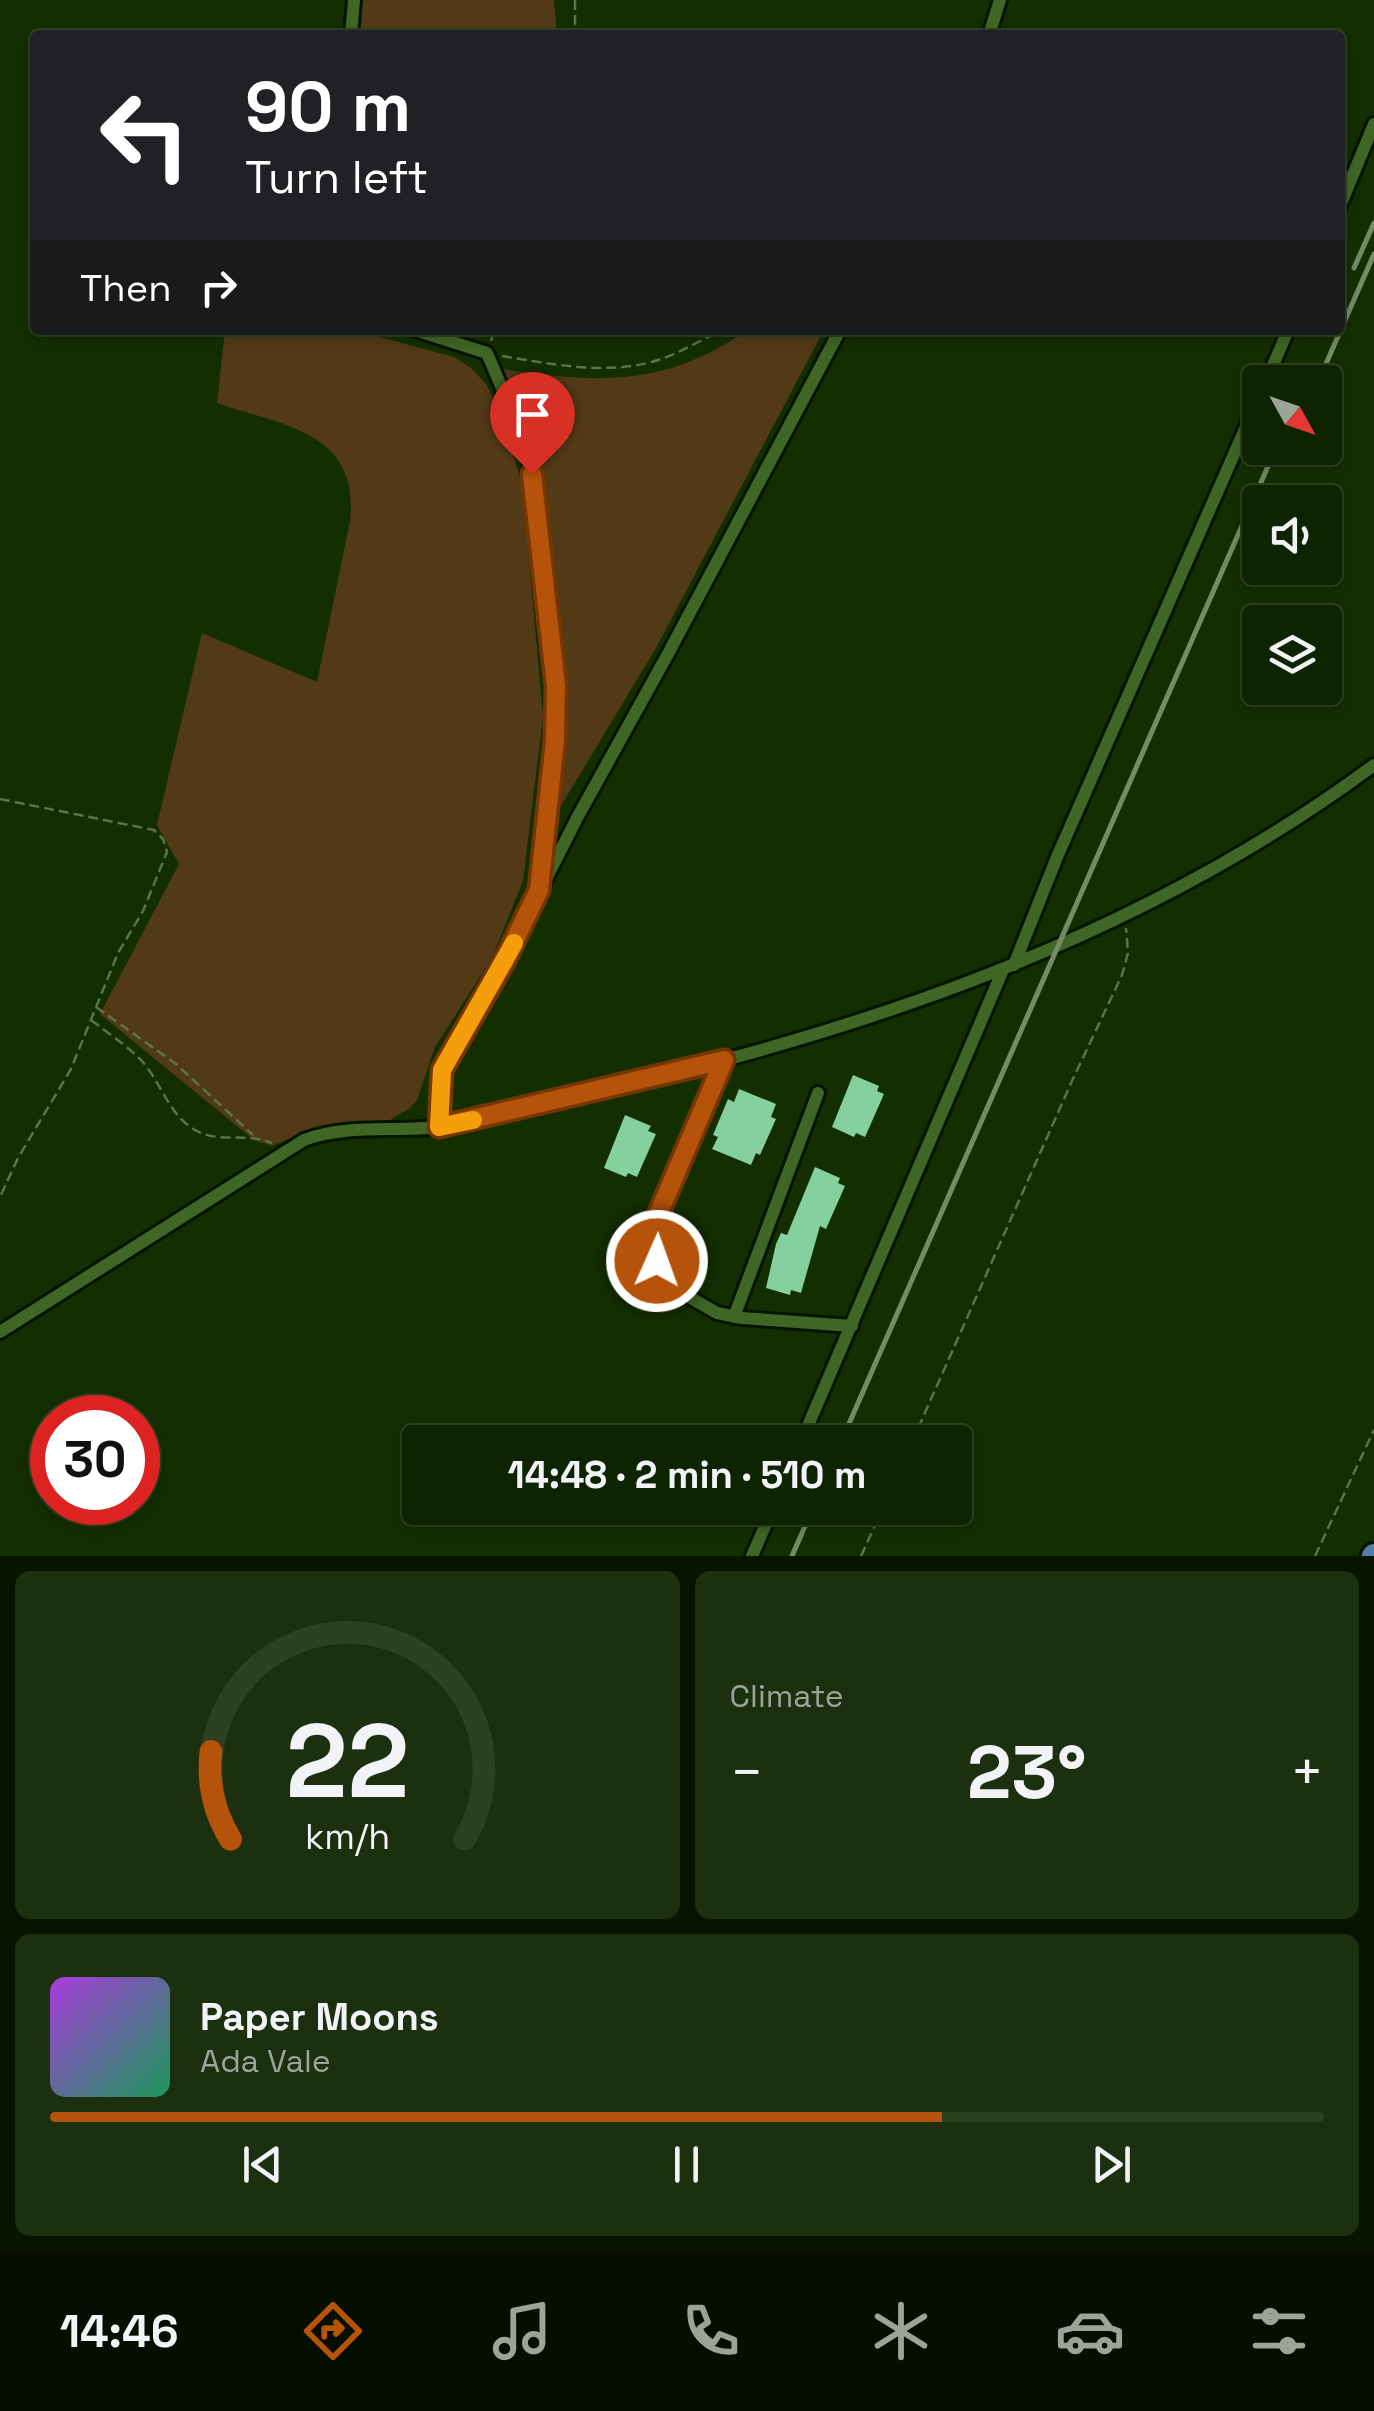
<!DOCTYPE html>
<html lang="en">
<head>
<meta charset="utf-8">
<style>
	body { margin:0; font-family:"Space Grotesk",sans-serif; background:#1c2f0f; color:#f1f3f6; height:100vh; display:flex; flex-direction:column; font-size:38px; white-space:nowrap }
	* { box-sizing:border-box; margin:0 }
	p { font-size:32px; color:#9ba499 }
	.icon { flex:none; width:55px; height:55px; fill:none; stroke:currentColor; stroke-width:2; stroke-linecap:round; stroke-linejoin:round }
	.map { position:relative; height:1556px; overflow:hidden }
	.sheet { display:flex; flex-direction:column; gap:15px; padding:15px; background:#081300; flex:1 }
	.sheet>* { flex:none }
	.top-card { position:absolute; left:30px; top:30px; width:1315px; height:305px; border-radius:10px; box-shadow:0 5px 15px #0003,0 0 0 2px #2e4022; background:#202124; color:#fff; overflow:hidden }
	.needle { width:65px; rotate:130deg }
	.buttons { position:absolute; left:1242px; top:365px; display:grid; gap:20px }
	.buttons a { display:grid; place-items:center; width:100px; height:100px; border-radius:10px; background:#0e2300; box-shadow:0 5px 15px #0003,0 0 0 2px #2e4022; font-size:50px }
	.speed { position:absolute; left:30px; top:1395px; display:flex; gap:20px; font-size:50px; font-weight:700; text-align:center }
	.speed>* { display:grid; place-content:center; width:130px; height:130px; border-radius:50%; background:#0e2300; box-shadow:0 5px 15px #0003,0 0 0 2px #2e4022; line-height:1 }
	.speed .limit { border:15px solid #d22; background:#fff; color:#111 }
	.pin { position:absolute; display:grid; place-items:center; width:85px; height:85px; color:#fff; margin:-102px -42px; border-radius:50% 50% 50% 0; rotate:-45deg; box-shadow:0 0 10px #0007 }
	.pin .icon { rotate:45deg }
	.me { position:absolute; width:110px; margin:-55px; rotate:2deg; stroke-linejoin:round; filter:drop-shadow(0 0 8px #0008) }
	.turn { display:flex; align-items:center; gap:35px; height:210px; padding:0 50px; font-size:45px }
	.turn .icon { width:130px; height:130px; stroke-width:2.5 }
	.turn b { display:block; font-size:70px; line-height:85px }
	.then { display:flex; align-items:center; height:95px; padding:0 50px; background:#0003; gap:20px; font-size:38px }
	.big { font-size:75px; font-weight:600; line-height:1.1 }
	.sheet .tile { flex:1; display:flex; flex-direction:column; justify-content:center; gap:15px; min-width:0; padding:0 35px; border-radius:15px; background:#1c2f0f }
	.sheet .dial { align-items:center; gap:0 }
	.dial svg { height:260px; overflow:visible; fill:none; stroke:#2e4022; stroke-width:7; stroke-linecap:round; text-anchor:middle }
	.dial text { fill:#f1f3f6; stroke:none }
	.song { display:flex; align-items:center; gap:30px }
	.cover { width:120px; height:120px; border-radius:15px; background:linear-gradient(135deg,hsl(280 70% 55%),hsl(150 70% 35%)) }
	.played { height:10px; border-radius:5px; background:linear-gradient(90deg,#b45309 70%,#2e4022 70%) }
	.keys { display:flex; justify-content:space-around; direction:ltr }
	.heat { display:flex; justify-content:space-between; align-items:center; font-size:55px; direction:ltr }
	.sheet .tiles { flex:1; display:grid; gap:15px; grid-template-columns:1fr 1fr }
	.tile:last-child { grid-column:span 2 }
	.trip { position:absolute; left:402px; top:1425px; width:570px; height:100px; border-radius:10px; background:#0e2300; box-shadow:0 5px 15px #0003,0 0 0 2px #2e4022; font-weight:600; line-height:100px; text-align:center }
	.tab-bar { display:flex; height:160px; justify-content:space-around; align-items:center; background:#060e00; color:#9ba499 }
	.tab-bar .icon { width:70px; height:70px }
	.tab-bar .active { color:#b45309 }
	.tab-bar b { font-size:45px; color:#f1f3f6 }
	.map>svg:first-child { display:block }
	.green { fill:#523a17 }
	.building { fill:#84d19f }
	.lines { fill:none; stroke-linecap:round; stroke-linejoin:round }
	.minor-casing { stroke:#031500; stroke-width:18 }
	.trunk-casing { stroke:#031500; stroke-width:28 }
	.path { stroke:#5a7349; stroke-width:2.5; stroke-dasharray:10 5; stroke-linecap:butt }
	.minor { stroke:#3f6625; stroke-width:12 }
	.trunk { stroke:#5080a5; stroke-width:22 }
	.rail { stroke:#738c64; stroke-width:5 }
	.route-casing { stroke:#753606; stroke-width:25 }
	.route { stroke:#b45309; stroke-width:18 }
	.slow { stroke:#f59e0b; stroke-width:18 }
</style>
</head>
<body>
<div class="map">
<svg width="1374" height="1556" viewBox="0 0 1374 1556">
	<rect width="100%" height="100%" fill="#132f00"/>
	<!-- green -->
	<path class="green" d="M 358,0 L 554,0 L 557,35 L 355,35 Z
		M 225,330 L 375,330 L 380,337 L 454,357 L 471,368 L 486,384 L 498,409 L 516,463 L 523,491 L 543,716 L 523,881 L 492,958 L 435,1047 L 417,1100 L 410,1108 L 385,1123 L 308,1131 L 272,1146 L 254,1140 L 100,1014 L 179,864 L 157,825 L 202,633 L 317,682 L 350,521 C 360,431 283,426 217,403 Z
		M 748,330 L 824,330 L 656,648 L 547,829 L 556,716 L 536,496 L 497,368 C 596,383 661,389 748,330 Z"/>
	<!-- building -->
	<path class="building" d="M 853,1075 L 879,1086 L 877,1091 L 884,1094 L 865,1137 L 856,1133 L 854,1137 L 832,1127 Z
		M 739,1089 L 776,1104 L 771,1117 L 776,1119 L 760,1155 L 756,1153 L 751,1165 L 712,1149 L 718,1137 L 713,1135 L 728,1099 L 734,1102 Z
		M 625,1115 L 651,1126 L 648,1131 L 656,1134 L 637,1177 L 628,1173 L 626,1177 L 604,1168 Z
		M 815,1167 L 840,1178 L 838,1183 L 845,1186 L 826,1229 L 820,1226 L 801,1293 L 791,1290 L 790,1295 L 766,1288 L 776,1244 L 781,1233 L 787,1235 Z"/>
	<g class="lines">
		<!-- minor casing -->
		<g class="minor-casing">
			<path id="minor" d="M 351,35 L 354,0
				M 989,35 L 1000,0
				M 1340,206 L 1374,124
				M 415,330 L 487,353 L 526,445 L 537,502 L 547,593 L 556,716 L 539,884
				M 1266,382 L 1288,330
				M 1014,965 L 1057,857 L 1260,395
				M 723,1060 L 652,1229 L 657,1261 L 668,1279 L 684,1294 L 717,1313 L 742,1318 L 852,1326
				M 439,1127 L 443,1070 L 504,962 L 577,818 L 669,652 L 840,330
				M 734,1317 L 818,1093
				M 0,1332 L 304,1140 C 346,1124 394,1132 439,1127 C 483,1121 528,1108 571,1098 C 856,1034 1137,941 1374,765
				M 801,1442 L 1003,970
				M 752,1556 L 773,1508"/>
		</g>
		<!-- trunk casing -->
		<g class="trunk-casing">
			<path id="trunk" d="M 1373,1556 L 1374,1555"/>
		</g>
		<!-- path -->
		<path class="path" d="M 575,0 L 575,35
			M 491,341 L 494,330
			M 502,356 C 551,364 610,376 658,360 C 680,353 701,340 722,330
			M 0,799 L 154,830 L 163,839 L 167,852 L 143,911 L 118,953 L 71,1069 L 18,1158 L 0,1197
			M 96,1007 L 176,1064 L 253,1135
			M 91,1020 C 108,1033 126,1045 141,1060 C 163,1084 169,1119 201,1133 C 223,1142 249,1133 272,1143
			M 912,1442 L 1072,1081 L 1122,975 L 1128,953 L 1126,928
			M 861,1556 L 883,1508
			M 1315,1556 L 1374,1430"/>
		<!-- minor -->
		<use href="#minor" class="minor"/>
		<!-- trunk -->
		<use href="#trunk" class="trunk"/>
		<!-- rail -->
		<path class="rail" d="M 1354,268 L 1374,223
			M 1318,382 L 1374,254
			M 841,1442 L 1276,448
			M 792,1556 L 813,1508"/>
	</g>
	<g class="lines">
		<!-- route casing -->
		<g class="route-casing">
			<path id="route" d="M 532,474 L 556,686 L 555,741 L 539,890 L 504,962 L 442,1070 L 439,1127 L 724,1060 L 652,1229 L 657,1261"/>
		</g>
		<!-- route -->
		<use href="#route" class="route"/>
		<!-- slow -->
		<path class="slow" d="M 473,1120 L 439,1127 L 442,1070 L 514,943"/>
	</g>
</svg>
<div class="buttons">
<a><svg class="needle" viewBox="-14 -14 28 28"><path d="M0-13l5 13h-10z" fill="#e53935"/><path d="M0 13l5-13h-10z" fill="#9ba499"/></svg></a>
<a><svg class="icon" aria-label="sound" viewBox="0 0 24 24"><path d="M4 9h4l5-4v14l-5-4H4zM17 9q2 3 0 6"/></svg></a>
<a><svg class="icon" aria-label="layers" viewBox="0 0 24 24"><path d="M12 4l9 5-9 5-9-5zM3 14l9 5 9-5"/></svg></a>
</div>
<div class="speed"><div class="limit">30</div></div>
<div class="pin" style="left:532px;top:474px;background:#d93025"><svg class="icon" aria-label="arrive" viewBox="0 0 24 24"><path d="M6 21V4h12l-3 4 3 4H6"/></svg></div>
<svg class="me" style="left:657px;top:1261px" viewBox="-20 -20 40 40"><circle r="17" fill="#b45309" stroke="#fff" stroke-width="3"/><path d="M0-11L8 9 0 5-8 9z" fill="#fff"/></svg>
<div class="trip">14:48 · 2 min · 510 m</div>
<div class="top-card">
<div class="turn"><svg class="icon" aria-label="left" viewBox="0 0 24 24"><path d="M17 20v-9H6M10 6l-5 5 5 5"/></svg><div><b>90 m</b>Turn left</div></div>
<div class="then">Then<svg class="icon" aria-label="right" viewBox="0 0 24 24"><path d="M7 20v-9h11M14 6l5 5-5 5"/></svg></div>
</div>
</div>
<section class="sheet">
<div class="tiles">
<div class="tile dial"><svg viewBox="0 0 100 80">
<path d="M14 69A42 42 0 1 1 86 69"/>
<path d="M14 69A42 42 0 0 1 8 42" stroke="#b45309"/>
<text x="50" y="56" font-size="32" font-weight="700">22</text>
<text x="50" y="72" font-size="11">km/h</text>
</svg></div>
<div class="tile"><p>Climate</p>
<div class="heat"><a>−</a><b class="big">23°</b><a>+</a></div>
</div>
<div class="tile">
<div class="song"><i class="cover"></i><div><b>Paper Moons</b><p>Ada Vale</p></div></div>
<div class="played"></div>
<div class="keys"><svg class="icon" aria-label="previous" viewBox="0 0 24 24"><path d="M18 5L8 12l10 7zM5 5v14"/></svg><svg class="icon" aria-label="pause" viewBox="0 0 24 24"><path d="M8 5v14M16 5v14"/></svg><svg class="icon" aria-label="next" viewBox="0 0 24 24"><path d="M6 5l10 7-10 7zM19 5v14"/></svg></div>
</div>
</div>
</section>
<nav class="tab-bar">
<b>14:46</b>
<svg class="icon active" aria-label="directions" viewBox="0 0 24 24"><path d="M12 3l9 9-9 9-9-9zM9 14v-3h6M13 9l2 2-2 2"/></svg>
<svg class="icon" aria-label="music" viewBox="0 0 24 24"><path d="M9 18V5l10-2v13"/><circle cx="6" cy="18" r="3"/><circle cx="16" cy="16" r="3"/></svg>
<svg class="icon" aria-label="phone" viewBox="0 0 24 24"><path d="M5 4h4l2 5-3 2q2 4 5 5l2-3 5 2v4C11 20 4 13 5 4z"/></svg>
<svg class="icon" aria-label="climate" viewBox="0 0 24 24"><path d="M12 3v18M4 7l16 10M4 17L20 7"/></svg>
<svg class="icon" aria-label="car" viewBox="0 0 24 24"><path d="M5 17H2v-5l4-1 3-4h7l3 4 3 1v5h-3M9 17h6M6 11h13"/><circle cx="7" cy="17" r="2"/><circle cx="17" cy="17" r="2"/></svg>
<svg class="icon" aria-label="filters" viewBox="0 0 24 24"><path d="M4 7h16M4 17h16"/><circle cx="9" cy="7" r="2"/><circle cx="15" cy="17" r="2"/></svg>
</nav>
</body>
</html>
